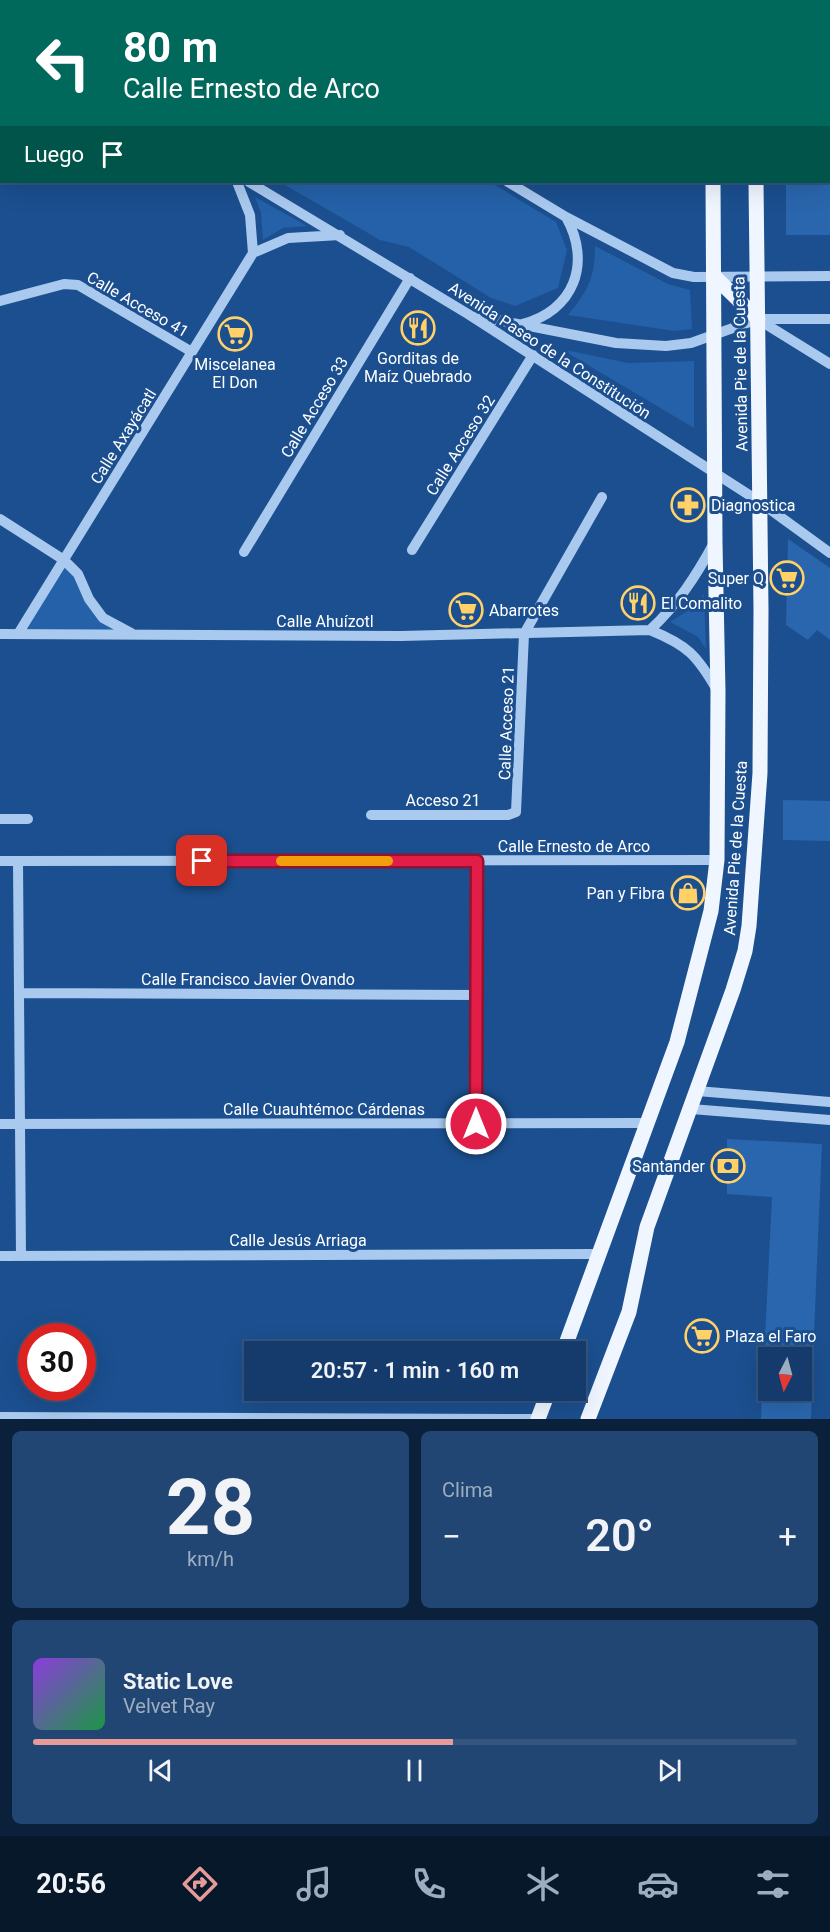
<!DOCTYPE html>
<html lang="es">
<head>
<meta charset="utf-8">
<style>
	body { margin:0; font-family:Roboto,sans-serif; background:#214673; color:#f1f3f6; height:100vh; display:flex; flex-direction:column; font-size:22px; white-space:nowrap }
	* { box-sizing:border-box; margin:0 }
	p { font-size:20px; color:#9dadc1 }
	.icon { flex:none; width:33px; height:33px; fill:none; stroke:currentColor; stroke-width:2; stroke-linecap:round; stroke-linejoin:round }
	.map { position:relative; height:1419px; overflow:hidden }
	.details { display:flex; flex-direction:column; gap:12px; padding:12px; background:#0b203b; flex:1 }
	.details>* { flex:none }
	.guide { position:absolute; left:0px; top:0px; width:831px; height:183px; box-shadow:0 6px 24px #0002,0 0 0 2px #33557e; background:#00695c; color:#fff; overflow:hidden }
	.needle { width:39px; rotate:186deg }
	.fabs { position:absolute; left:758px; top:1347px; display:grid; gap:12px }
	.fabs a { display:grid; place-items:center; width:54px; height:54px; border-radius:0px; background:#143b6b; box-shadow:0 6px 24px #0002,0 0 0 2px #33557e; font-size:30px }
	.speed { position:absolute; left:18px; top:1323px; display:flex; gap:12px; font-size:30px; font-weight:700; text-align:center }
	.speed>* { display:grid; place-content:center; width:78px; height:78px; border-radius:50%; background:#143b6b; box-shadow:0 6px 24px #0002,0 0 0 2px #33557e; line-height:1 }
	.speed .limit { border:9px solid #d22; background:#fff; color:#111 }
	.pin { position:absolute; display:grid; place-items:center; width:51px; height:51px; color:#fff; margin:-26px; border-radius:12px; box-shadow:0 3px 9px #0006 }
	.me { position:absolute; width:66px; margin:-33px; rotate:0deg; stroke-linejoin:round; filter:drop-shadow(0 0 4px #0008) }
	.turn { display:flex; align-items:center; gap:21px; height:126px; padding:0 24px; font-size:27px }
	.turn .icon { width:78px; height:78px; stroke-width:2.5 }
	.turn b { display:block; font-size:42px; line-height:51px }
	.then { display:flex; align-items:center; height:57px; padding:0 24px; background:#0003; gap:12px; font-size:22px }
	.big { font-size:45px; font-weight:600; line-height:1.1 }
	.details .card { flex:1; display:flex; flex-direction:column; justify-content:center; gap:9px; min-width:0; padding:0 21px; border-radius:9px; background:#214673 }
	.details .dial { align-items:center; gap:0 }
	.dial b { font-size:78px; line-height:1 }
	.song { display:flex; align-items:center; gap:18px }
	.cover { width:72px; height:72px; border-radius:9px; background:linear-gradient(135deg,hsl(270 70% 55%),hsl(140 70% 35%)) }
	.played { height:6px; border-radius:3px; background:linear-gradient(90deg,#e69b98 55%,#33557e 55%) }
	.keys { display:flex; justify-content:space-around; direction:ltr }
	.heat { display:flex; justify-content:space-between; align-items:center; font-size:33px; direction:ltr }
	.details .tiles { flex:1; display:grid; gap:12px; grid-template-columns:1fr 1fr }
	.card:last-child { grid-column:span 2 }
	.trip { position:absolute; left:244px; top:1341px; width:342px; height:60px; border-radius:0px; background:#143b6b; box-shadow:0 6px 24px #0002,0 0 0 2px #33557e; font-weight:600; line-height:60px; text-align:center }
	.tab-bar { display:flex; height:96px; justify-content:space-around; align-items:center; background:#08182b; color:#9dadc1 }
	.tab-bar .icon { width:42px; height:42px }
	.tab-bar .selected { color:#e69b98 }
	.tab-bar b { font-size:27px; color:#f1f3f6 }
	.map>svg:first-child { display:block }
	.green { fill:#2461a8 }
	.building { fill:#2a66ad }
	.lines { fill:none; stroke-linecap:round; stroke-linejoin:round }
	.minor { stroke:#a9c9ee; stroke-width:10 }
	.major { stroke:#f0f6ff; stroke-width:15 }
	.route-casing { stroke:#92132f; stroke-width:15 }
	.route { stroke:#e11d48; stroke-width:10 }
	.slow { stroke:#f59e0b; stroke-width:10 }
	.labels { text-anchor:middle; stroke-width:6; stroke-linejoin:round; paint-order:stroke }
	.street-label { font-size:16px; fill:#fff; stroke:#1b4f8f }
	.poi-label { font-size:16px; fill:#fff; stroke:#1b4f8f; text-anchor:start }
</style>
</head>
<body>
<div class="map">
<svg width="830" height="1419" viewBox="0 0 830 1419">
	<rect width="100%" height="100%" fill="#1b4f8f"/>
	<!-- green -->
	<path class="green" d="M 0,0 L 198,0 L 201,1 L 2,2 L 1,13 Z
		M 280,182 L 490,182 L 556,222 L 567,250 L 558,288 L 515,306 L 491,298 L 409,247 L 380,240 Z
		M 255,197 L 307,226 L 283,228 L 263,240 L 261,213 Z
		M 595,246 L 668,284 L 690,290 L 692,329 L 674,331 L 568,315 C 588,291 595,277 595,246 Z
		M 561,349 L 628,363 L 694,361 L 694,428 Z
		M 64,560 L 103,618 L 134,634 L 18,634 Z
		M 704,594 L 706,649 L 698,637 L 670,622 L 697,605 Z"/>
	<!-- building -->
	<path class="building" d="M 786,182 L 830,182 L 830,235 L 786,235 Z
		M 788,539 L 830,568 L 830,640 L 817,630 L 808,640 L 786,625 Z
		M 783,800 L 830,801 L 830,841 L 783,840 Z
		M 727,1139 L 822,1144 L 813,1358 L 764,1358 L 772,1197 L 727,1194 Z
		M 762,1390 L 812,1390 L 811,1419 L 761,1419 Z"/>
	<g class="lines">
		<!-- minor -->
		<path class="minor" d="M 220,0 L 223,2
			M 571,0 L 573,2
			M 0,27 L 2,28
			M 0,50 L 2,48
			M 237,182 L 250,215 L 253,253
			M 249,182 L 468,314 L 760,502 L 830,553
			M 508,182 L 566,217 L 673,273 L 694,277 L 830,276
			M 0,301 L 64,284 L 78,285 L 192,352
			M 477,316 L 616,343 L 666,346 L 691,343 L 758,319 L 830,319
			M 759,320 L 830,364
			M 522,324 C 574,311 592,263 566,217
			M 0,519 L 64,560 L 78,574 L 89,599 L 103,618 L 131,633
			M 412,550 L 533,355
			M 244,552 L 410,278
			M 650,630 C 678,604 696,576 714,543
			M 0,634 L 401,636 L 650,630 C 687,645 697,655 717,690
			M 18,634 L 253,253 L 288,238 L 340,235
			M 371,815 L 508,815 L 516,812 L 524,634 L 602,497
			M 0,819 L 28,819
			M 0,861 L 717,860
			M 18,861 L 21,1256
			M 19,993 L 476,995
			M 697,1091 L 830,1102
			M 691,1109 L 830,1120
			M 0,1124 L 647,1123
			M 476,1124 L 477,861
			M 0,1256 L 597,1254
			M 0,1417 L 538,1419"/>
		<!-- major -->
		<path class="major" d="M 708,0 L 708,2
			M 753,0 L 753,2
			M 715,277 L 758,319
			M 563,1352 L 677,1042 L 711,911 L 717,860 L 718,692 L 715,543 L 713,182
			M 538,1419 L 549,1390
			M 588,1419 L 629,1312 L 647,1227 L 733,990 L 745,951 L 749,926 L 760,773 L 761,609 L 756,182"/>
	</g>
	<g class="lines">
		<!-- route casing -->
		<g class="route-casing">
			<path id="route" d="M 202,861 L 477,861 L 476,1124"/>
		</g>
		<!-- route -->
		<use href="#route" class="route"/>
		<!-- slow -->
		<path class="slow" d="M 281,861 L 388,861"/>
	</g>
	<!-- icons -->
	<defs>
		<g id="restaurant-ring" transform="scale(1.725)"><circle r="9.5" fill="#1b4f8f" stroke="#ffd166" stroke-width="1.5"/><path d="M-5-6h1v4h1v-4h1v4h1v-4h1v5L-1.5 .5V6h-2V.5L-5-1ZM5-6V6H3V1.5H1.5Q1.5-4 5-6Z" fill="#ffd166"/></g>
		<g id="supermarket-ring" transform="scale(1.725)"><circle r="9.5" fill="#1b4f8f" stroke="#ffd166" stroke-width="1.5"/><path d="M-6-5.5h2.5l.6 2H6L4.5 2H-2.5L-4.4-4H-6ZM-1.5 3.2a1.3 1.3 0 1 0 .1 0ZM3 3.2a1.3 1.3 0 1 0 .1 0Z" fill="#ffd166"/></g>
		<g id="pharmacy-ring" transform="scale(1.725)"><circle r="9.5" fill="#1b4f8f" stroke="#ffd166" stroke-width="1.5"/><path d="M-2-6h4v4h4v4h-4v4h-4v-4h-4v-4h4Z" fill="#ffd166"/></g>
		<g id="shop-ring" transform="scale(1.725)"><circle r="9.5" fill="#1b4f8f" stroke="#ffd166" stroke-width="1.5"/><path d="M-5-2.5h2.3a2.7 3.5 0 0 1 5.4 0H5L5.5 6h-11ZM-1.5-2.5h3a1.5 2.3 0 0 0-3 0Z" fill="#ffd166"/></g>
		<g id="bank-ring" transform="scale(1.725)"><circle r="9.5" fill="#1b4f8f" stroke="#ffd166" stroke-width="1.5"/><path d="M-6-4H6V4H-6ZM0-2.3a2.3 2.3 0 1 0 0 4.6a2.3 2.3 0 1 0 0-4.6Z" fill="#ffd166"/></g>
	</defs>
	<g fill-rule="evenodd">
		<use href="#restaurant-ring" x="418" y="328"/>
		<use href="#supermarket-ring" x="235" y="334"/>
		<use href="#pharmacy-ring" x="688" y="505"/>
		<use href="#supermarket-ring" x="787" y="578"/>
		<use href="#restaurant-ring" x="638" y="603"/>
		<use href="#supermarket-ring" x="466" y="610"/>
		<use href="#shop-ring" x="688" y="893"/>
		<use href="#bank-ring" x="728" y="1166"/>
		<use href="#supermarket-ring" x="702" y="1336"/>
	</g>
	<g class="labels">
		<!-- street labels -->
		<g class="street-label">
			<text transform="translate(138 304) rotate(30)" y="6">Calle Acceso 41</text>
			<text transform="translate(550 350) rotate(33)" y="6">Avenida Paseo de la Constitución</text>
			<text transform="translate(740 364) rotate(-91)" y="6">Avenida Pie de la Cuesta</text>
			<text transform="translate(314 407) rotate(-59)" y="6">Calle Acceso 33</text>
			<text transform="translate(123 436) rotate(-58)" y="6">Calle Axayácatl</text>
			<text transform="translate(460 445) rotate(-58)" y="6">Calle Acceso 32</text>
			<text x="325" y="627">Calle Ahuízotl</text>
			<text transform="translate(506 723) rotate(-88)" y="6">Calle Acceso 21</text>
			<text x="443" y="806">Acceso 21</text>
			<text x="574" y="852">Calle Ernesto de Arco</text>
			<text transform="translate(735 848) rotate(-86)" y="6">Avenida Pie de la Cuesta</text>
			<text x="248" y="985">Calle Francisco Javier Ovando</text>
			<text x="324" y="1115">Calle Cuauhtémoc Cárdenas</text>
			<text x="298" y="1246">Calle Jesús Arriaga</text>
		</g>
		<!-- poi labels -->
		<g class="poi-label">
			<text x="418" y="364" text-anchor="middle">Gorditas de<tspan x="418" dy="18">Maíz Quebrado</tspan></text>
			<text x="235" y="370" text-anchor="middle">Miscelanea<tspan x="235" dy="18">El Don</tspan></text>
			<text x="711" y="511">Diagnostica</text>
			<text x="764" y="584" text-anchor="end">Super Q</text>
			<text x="661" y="609">El Comalito</text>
			<text x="489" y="616">Abarrotes</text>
			<text x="665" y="899" text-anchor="end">Pan y Fibra</text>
			<text x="705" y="1172" text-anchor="end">Santander</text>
			<text x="725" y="1342">Plaza el Faro</text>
		</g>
	</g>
</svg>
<div class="fabs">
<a><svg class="needle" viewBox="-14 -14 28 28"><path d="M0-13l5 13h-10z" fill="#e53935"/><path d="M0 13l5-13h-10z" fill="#9dadc1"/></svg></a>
</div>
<div class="speed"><div class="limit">30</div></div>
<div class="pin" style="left:202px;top:861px;background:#d93025"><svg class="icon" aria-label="arrive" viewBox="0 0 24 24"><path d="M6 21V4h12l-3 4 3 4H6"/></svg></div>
<svg class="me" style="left:476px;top:1124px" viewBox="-20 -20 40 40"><circle r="17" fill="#e11d48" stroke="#fff" stroke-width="3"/><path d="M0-11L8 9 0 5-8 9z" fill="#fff"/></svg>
<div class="trip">20:57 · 1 min · 160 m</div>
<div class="guide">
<div class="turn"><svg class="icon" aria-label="left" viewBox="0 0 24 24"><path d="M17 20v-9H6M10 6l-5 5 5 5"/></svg><div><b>80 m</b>Calle Ernesto de Arco</div></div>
<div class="then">Luego<svg class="icon" aria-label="arrive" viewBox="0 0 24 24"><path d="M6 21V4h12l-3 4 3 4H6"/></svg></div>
</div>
</div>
<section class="details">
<div class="tiles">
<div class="card dial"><b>28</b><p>km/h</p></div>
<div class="card"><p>Clima</p>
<div class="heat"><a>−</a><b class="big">20°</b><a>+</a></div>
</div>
<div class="card">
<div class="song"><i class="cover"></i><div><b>Static Love</b><p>Velvet Ray</p></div></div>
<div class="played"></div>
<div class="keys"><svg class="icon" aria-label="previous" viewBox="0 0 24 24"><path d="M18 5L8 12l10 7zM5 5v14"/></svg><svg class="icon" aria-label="pause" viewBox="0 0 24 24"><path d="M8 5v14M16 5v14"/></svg><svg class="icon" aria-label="next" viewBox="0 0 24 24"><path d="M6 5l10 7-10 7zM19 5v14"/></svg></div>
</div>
</div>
</section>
<nav class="tab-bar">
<b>20:56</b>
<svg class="icon selected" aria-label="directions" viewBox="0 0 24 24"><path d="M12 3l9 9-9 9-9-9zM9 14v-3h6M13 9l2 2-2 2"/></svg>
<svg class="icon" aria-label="music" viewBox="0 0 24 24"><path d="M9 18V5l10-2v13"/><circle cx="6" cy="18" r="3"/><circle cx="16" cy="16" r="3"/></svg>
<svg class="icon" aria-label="phone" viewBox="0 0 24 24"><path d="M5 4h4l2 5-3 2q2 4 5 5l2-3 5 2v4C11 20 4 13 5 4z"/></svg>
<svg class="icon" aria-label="climate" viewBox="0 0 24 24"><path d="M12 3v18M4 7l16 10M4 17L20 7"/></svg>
<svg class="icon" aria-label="car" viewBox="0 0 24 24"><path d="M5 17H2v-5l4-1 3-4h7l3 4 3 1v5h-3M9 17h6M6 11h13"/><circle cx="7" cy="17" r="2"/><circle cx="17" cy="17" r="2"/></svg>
<svg class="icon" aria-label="filters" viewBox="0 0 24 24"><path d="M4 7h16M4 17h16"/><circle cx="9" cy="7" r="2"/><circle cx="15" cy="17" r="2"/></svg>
</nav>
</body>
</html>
